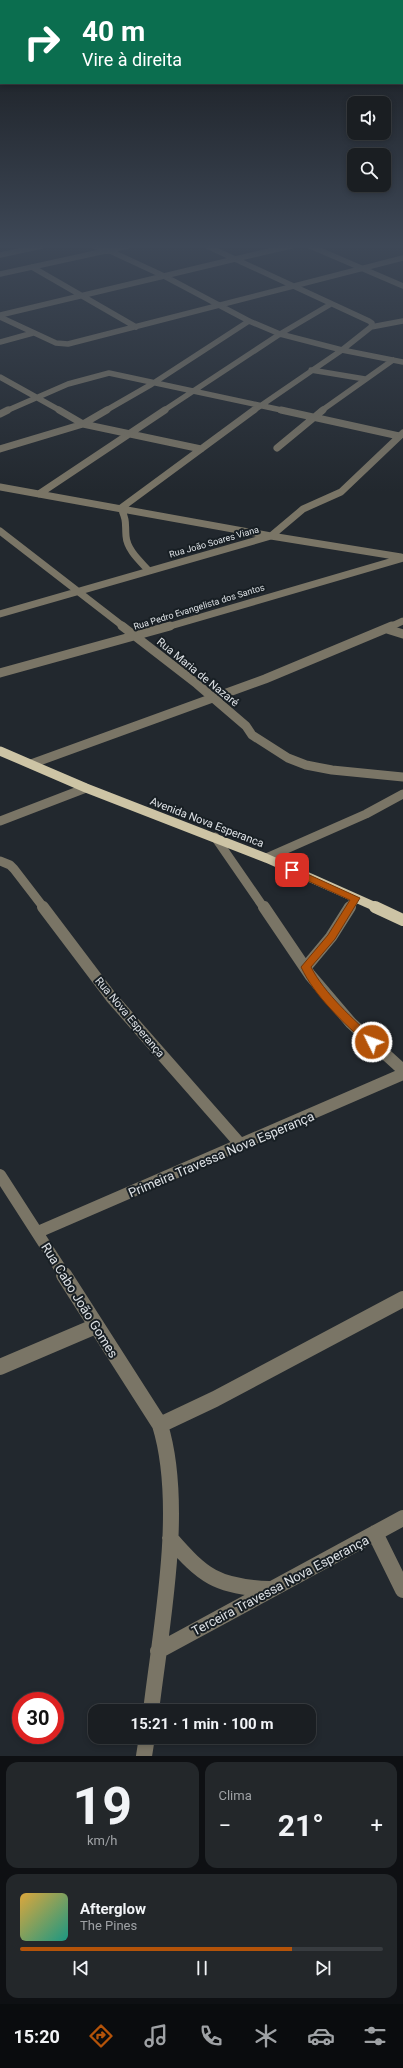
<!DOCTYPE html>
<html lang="pt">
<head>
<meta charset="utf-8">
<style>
	body { margin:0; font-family:Roboto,sans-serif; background:#23272a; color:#f1f3f6; height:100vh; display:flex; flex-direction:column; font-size:15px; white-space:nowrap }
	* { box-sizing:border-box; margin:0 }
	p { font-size:13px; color:#9fa2a5 }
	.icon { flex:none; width:22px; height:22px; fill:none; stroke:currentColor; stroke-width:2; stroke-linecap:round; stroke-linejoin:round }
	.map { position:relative; height:1756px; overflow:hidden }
	.side { display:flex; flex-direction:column; gap:6px; padding:6px; background:#0e1013; flex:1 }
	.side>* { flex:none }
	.banner { position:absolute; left:0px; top:0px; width:403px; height:84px; box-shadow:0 2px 6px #0003,0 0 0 1px #383c40; background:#0b6e4f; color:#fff; overflow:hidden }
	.buttons { position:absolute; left:347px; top:96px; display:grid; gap:8px }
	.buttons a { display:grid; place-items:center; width:44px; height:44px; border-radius:8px; background:#1a1e22; box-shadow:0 2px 6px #0003,0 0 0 1px #383c40; font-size:20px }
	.speed { position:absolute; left:12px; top:1692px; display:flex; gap:8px; font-size:20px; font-weight:700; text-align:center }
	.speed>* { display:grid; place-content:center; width:52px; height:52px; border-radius:50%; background:#1a1e22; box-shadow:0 2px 6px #0003,0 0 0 1px #383c40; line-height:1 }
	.speed .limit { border:6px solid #d22; background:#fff; color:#111 }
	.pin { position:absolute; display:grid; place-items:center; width:34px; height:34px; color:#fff; margin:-17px; border-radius:8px; box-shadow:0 2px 6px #0006 }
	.me { position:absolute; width:44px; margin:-22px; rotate:312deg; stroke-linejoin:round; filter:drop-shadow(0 0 3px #0008) }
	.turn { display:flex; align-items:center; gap:14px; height:84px; padding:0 16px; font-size:18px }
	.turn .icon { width:52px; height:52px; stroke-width:2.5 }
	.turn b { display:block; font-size:28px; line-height:34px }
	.big { font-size:30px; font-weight:700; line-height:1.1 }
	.side .widget { flex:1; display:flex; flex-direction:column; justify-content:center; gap:6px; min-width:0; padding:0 14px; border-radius:12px; background:#23272a }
	.side .dial { align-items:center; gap:0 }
	.dial b { font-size:52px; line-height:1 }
	.song { display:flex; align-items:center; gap:12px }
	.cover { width:48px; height:48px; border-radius:6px; background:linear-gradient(135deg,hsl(40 70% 55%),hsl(170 70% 35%)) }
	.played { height:4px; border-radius:2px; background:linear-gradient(90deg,#b45309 75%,#383c40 75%) }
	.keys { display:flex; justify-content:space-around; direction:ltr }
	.heat { display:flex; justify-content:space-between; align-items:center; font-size:22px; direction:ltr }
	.side .tiles { flex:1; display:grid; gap:6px; grid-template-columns:1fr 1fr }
	.widget:last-child { grid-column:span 2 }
	.trip { position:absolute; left:88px; top:1704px; width:228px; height:40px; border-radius:12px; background:#1a1e22; box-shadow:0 2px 6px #0003,0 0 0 1px #383c40; font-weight:700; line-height:40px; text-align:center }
	.menu { display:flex; height:64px; justify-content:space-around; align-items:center; background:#0a0c0e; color:#9fa2a5 }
	.menu .icon { width:28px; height:28px }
	.menu .current { color:#b45309 }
	.menu b { font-size:18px; color:#f1f3f6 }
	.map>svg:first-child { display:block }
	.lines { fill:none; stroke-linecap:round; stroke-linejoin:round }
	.minor-far4 { stroke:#7a7566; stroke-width:5.5 }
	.minor-far3 { stroke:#7a7566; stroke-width:7 }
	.minor-far2 { stroke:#7a7566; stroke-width:9 }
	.minor-far1 { stroke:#7a7566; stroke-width:12 }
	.minor { stroke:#7a7566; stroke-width:16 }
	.major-far1 { stroke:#cdc4a5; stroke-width:9 }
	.major { stroke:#cdc4a5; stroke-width:12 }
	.route { fill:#b45309; stroke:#753606 }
	.labels { text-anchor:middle; stroke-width:4; stroke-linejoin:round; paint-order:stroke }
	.far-street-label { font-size:9px; fill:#dee2e6; stroke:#181f24 }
	.street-label { font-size:11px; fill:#dee2e6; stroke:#181f24 }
	.near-street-label { font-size:13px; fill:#dee2e6; stroke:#181f24 }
</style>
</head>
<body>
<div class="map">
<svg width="403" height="1756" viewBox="0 0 403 1756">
	<rect width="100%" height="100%" fill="#22282e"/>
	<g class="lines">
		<!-- minor-far4 -->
		<path class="minor-far4" d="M 94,246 L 108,250 L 164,276 L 235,259 L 369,321 L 372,323 L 371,327
			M 207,246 L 235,259 L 291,246
			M 310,246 L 403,286
			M 0,255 L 42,246
			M 32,267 L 136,327
			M 0,274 L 128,246
			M 0,315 L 164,276 L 249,321 L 280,334 L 342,350 L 403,362
			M 0,317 L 56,343 L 68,344 L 403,258
			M 0,342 L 33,333
			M 311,370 L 365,379
			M 0,377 L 61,411
			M 6,411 L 68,384 L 109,373 L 286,411
			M 105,411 L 152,384 L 249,321
			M 163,411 L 280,334 L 331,304
			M 253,411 L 342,350 L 371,327 L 403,321
			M 321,411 L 393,360"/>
		<!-- minor-far3 -->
		<path class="minor-far3" d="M 59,410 L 83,424 L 201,449
			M 281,410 L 399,436
			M 0,414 L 8,410
			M 277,448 L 323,410
			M 0,449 L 83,424 L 107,410
			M 0,487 L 271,536 L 401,557
			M 39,494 L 165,410
			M 0,531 L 124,627
			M 149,571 C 140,561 127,550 126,536 C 125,522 127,522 121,508 L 254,410
			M 0,614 L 271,536 L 303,509 L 341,492 L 403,433
			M 167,627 L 403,558
			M 390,627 L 403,621"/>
		<!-- minor-far2 -->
		<path class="minor-far2" d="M 122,626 L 197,684 L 246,726 L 252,735 L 288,758 L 306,765 L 332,770 L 403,777
			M 387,629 L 403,634
			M 0,673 L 170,626
			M 31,764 L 265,679 L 392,626
			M 0,821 L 86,788
			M 215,837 L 264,908
			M 266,858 L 366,814 L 403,794
			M 0,861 L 10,865 L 14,869 L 44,908
			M 349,908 L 355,899"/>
		<!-- minor-far1 -->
		<path class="minor-far1" d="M 43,907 L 111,997 L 241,1145
			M 264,907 L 310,975 L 351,1023 L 403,1070
			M 306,967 L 331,937 L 350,907
			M 0,1175 L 65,1276
			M 38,1232 L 403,1074"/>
		<!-- minor -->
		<path class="minor" d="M 64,1275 L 160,1425 C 185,1506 161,1626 151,1711
			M 0,1367 L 96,1326
			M 160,1425 L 215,1399 L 403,1299
			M 375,1533 L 403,1590
			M 170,1538 C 203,1576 217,1587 269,1589
			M 158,1651 L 403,1518
			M 144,1756 L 147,1737"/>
		<!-- major-far1 -->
		<path class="major-far1" d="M 0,751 L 86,788 L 266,858 L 378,908"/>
		<!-- major -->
		<path class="major" d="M 375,907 L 403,920"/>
	</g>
	<!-- sky -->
	<linearGradient id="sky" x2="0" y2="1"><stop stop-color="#131619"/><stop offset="0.5" stop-color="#3e4857"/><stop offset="1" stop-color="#3e4857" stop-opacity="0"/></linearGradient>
	<rect width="403" height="492" fill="url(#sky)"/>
	<!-- route -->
	<path class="route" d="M 292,867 L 360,898 L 335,939 L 311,967 C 324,993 354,1020 376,1040 L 377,1042 L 376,1045 L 368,1045 C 344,1023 315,997 301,967 L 328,935 L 350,900 L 288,872 L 287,870 Z"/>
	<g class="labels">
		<!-- far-street labels -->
		<g class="far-street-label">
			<text transform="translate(214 542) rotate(-16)" y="3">Rua João Soares Viana</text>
			<text transform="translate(199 607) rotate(-17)" y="3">Rua Pedro Evangelista dos Santos</text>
		</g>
		<!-- street labels -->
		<g class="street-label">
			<text transform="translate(198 672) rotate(39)" y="4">Rua Maria de Nazaré</text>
			<text transform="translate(207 822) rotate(21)" y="4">Avenida Nova Esperanca</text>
			<text transform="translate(130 1017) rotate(50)" y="4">Rua Nova Esperança</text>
		</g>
		<!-- near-street labels -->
		<g class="near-street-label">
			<text transform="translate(221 1154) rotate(-23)" y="5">Primeira Travessa Nova Esperança</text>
			<text transform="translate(80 1300) rotate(58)" y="5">Rua Cabo João Gomes</text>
			<text transform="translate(280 1585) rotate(-28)" y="5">Terceira Travessa Nova Esperança</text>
		</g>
	</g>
</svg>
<div class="buttons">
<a><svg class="icon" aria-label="sound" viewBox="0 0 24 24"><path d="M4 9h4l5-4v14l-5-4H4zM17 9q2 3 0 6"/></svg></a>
<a><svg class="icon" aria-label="search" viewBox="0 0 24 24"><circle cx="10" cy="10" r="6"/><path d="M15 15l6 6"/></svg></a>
</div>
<div class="speed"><div class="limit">30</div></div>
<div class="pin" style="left:292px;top:870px;background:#d93025"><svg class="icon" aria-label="arrive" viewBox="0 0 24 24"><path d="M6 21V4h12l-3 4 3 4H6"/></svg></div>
<svg class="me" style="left:372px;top:1042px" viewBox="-20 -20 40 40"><circle r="17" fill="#b45309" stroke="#fff" stroke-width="3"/><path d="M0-11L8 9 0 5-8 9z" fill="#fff"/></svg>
<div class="trip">15:21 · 1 min · 100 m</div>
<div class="banner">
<div class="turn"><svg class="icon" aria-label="right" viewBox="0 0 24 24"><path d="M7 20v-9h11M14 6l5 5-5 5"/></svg><div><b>40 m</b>Vire à direita</div></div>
</div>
</div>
<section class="side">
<div class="tiles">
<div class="widget dial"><b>19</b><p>km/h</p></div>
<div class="widget"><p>Clima</p>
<div class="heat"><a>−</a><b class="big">21°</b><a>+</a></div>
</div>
<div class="widget">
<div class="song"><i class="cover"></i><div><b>Afterglow</b><p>The Pines</p></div></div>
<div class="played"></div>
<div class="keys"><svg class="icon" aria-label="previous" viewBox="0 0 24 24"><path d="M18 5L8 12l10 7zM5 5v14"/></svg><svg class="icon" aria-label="pause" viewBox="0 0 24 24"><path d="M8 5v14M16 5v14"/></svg><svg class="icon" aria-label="next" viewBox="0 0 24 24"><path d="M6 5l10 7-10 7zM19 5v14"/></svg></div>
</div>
</div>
</section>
<nav class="menu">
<b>15:20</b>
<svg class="icon current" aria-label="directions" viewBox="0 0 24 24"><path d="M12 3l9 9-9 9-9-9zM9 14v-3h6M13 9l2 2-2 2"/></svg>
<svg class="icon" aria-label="music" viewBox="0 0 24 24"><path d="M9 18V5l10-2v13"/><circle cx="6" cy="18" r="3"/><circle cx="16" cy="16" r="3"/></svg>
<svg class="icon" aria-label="phone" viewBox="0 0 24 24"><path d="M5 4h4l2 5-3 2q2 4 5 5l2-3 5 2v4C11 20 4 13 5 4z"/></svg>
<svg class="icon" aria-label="climate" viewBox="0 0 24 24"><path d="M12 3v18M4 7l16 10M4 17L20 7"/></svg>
<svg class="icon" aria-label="car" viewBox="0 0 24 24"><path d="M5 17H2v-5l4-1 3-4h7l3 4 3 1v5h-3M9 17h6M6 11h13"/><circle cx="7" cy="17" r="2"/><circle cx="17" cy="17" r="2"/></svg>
<svg class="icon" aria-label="filters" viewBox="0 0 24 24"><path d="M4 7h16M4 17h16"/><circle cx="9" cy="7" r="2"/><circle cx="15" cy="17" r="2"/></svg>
</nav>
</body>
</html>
